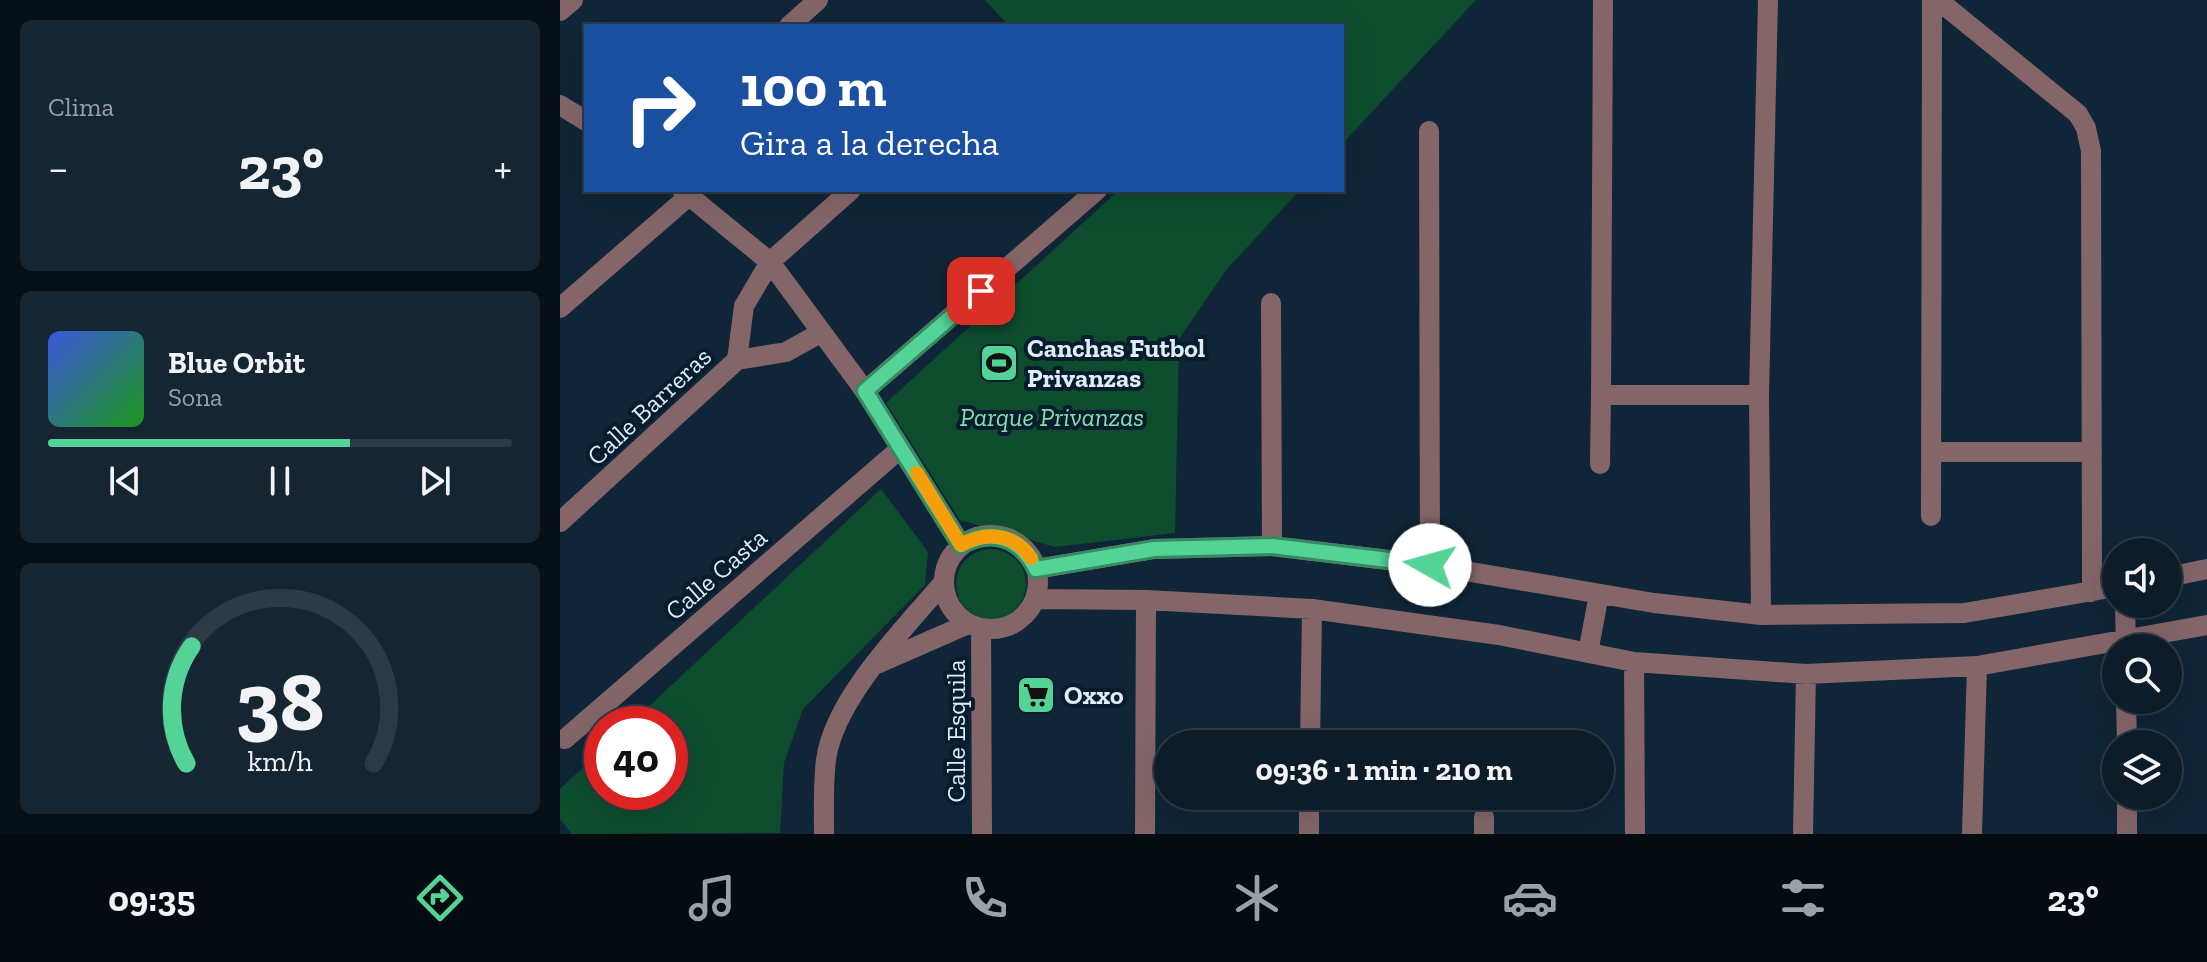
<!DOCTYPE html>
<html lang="es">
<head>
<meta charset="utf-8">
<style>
	body { margin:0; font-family:"Zilla Slab",serif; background:#152531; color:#f1f3f6; height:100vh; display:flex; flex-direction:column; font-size:30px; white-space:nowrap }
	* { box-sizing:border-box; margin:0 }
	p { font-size:26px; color:#9aa1a8 }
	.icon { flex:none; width:44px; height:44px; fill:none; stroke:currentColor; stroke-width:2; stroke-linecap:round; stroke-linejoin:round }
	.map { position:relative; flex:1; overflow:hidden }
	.details { display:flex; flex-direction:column; gap:20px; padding:20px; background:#070f17; width:560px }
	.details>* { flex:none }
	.banner { position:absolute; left:24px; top:24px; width:760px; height:168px; border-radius:0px; box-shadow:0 8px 32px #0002,0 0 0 2px #2c3a46; background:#1a4fa0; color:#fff; overflow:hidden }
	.fabs { position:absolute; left:1542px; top:538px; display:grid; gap:16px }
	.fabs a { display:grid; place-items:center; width:80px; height:80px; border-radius:50%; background:#0c1c29; box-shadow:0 8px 32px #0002,0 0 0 2px #2c3a46; font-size:40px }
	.speed { position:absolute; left:24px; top:706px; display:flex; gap:16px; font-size:40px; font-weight:700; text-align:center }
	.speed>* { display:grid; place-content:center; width:104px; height:104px; border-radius:50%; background:#0c1c29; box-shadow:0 8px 32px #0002,0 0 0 2px #2c3a46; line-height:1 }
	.speed .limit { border:12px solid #d22; background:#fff; color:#111 }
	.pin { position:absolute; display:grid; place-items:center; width:68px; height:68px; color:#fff; margin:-34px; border-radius:16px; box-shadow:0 4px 12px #0006 }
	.me { position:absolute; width:88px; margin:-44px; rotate:277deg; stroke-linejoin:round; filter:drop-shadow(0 0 6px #0008) }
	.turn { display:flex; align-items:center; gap:28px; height:168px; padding:0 24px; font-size:36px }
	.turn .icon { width:104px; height:104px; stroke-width:2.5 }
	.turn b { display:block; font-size:56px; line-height:68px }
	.big { font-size:60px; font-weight:800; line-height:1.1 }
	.details .card { flex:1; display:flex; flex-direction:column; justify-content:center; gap:12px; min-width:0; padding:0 28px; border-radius:12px; background:#152531 }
	.details .dial { align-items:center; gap:0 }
	.dial svg { height:208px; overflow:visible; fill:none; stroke:#2c3a46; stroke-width:7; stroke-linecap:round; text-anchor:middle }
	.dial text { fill:#f1f3f6; stroke:none }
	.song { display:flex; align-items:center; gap:24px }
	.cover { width:96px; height:96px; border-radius:12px; background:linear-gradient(135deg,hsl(230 70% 55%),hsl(120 70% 35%)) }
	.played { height:8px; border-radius:4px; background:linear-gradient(90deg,#54d396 65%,#2c3a46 65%) }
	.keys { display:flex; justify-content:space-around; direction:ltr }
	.heat { display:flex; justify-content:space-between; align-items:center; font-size:44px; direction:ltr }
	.trip { position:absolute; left:594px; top:730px; width:460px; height:80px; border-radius:40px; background:#0c1c29; box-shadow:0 8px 32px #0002,0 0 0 2px #2c3a46; font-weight:800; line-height:80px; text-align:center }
	.dock { display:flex; height:128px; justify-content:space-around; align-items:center; background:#050b10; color:#9aa1a8 }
	.dock .icon { width:56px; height:56px }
	.dock .selected { color:#54d396 }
	.dock b { font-size:36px; color:#f1f3f6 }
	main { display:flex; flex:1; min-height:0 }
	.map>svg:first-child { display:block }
	.green { fill:#0d4d2e }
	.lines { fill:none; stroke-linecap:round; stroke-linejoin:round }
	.minor { stroke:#846669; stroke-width:20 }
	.route-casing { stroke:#378962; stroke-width:20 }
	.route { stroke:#54d396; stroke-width:14 }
	.slow { stroke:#f59e0b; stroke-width:14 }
	.labels { text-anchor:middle; stroke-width:8; stroke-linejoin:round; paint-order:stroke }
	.poi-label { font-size:26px; font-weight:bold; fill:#dfecf9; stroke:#071c2d; text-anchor:start }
	.street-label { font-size:26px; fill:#dfecf9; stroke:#071c2d }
	.park-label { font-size:26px; font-style:italic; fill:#85dfa9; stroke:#071c2d }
</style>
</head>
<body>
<main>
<section class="details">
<div class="card"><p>Clima</p>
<div class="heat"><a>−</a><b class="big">23°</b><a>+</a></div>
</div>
<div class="card">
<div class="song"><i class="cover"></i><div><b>Blue Orbit</b><p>Sona</p></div></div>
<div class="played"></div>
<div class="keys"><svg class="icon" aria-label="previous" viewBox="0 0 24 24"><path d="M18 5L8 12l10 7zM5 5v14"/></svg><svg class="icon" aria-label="pause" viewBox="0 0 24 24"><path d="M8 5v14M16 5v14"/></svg><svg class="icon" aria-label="next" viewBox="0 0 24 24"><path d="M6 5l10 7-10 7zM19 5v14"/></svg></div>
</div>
<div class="card dial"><svg viewBox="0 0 100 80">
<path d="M14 69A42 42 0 1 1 86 69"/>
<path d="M14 69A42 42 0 0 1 16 24" stroke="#54d396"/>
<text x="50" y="56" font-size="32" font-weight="700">38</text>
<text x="50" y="72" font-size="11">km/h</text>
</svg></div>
</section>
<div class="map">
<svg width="1647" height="834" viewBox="0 0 1647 834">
	<rect width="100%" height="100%" fill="#102537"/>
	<!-- green -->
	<path class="green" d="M 425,0 L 916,0 L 782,144 L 782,26 L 449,26 Z
		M 559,190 L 740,190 L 667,269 L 619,339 L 615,533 L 495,547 L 400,520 L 326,403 Z
		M 321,489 L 368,552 L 365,585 L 243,709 L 224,763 L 220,833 L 12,834 L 0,819 L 0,789 L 42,750 L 42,792 L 110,792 L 110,724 L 70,724 Z
		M396 584a35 35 0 1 1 70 0a35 35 0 1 1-70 0Z"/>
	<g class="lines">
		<!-- minor -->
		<path class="minor" d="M 1043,0 L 1041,395 L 1199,395
			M 1378,0 L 1518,114 L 1526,128 L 1531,151 L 1532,592
			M 0,11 L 13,0
			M 229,26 L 258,0
			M 0,105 L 26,121
			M 869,131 L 870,565
			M 122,190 L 210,262 L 305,391 L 401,545
			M 711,303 L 712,546
			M 0,308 L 129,196
			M 177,360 L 184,306 L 210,262 L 291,190
			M 305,391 L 537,190
			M 1371,452 L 1532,452
			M 1040,464 L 1041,395
			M 1371,516 L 1372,0
			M 0,522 L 177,360 L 226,352 L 262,332
			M384 582a47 47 0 1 1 94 0a47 47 0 1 1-94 0Z
			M 476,569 L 594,549 L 712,546 L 870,565 L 1094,603 L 1201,615 L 1404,613 L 1556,587
			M 1608,577 L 1647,569
			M 475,599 L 586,600 L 752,609 L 939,635 L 1074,662 L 1246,674 L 1417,666 L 1647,625
			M 1565,604 L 1566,648
			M 1201,615 L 1199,395 L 1208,0
			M 421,628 L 422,834
			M 1028,653 L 1039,594
			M 1074,662 L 1075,834
			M 319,663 L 408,624
			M 1566,700 L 1567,744
			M 5,739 L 341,448
			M 750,744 L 752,609
			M 1567,796 L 1567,834
			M 264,834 C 264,810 263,784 266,760 C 274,699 344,629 383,583
			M 585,834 L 586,600
			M 749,834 L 749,796
			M 924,834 L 924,817
			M 1243,834 L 1246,674
			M 1412,834 L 1417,666"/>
	</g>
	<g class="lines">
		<!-- route casing -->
		<g class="route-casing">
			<path id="route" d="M 421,291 L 305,391 L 401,545 C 432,528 460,537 476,569 L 594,549 L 712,546 L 870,565"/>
		</g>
		<!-- route -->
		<use href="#route" class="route"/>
		<!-- slow -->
		<path class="slow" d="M 357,473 L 401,545 C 426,531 454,533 471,558"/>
	</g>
	<!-- icons -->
	<defs>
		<g id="stadium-square" transform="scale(2)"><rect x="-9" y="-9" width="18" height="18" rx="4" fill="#54d396" stroke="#071c2d"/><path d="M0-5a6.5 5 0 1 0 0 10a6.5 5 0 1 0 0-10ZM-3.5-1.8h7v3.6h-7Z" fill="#111"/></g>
		<g id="supermarket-square" transform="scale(2)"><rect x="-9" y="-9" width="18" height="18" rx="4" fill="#54d396" stroke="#071c2d"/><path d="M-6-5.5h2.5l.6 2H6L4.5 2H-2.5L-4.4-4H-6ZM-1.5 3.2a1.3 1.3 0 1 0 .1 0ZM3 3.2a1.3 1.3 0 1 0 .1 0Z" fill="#111"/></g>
	</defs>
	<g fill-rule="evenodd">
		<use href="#stadium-square" x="439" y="363"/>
		<use href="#supermarket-square" x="476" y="695"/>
	</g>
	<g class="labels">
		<!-- poi labels -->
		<g class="poi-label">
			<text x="467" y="357">Canchas Futbol<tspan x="467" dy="30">Privanzas</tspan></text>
			<text x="504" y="704">Oxxo</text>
		</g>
		<!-- street labels -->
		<g class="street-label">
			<text transform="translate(89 406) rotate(-43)" y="9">Calle Barreras</text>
			<text transform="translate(156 574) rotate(-41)" y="9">Calle Casta</text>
			<text transform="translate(396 731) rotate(-90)" y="9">Calle Esquila</text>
		</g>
		<!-- park labels -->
		<g class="park-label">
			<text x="492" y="426">Parque Privanzas</text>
		</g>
	</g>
</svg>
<div class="fabs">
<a><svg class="icon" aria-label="sound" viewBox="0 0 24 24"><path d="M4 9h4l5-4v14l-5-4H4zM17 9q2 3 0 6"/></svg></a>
<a><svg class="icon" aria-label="search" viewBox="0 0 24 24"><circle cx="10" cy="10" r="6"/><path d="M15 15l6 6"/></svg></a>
<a><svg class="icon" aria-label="layers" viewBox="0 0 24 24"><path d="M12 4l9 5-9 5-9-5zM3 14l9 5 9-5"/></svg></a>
</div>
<div class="speed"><div class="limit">40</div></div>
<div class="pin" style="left:421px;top:291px;background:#d93025"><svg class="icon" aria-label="arrive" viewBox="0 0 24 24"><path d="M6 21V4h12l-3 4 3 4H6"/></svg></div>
<svg class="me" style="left:870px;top:565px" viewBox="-20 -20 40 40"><circle r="19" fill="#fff"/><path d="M0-13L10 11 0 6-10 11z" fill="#54d396"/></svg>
<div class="trip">09:36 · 1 min · 210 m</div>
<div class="banner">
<div class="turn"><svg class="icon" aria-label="right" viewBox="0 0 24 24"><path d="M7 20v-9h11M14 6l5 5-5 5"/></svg><div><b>100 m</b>Gira a la derecha</div></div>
</div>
</div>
</main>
<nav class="dock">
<b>09:35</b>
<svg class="icon selected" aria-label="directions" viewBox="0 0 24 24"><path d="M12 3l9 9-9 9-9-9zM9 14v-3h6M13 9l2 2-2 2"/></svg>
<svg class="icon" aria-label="music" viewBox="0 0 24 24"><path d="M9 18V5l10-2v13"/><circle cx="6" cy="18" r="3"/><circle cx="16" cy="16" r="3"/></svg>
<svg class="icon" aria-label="phone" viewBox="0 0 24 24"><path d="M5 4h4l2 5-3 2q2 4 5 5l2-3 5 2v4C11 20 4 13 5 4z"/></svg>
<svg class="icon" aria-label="climate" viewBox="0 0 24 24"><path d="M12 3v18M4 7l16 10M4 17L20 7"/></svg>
<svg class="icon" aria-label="car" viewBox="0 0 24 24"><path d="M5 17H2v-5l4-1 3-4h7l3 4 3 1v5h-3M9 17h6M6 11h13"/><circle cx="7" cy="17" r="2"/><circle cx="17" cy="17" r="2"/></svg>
<svg class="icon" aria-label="filters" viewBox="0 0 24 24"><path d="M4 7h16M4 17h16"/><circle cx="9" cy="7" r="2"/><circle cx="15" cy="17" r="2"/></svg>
<b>23°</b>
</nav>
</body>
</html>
